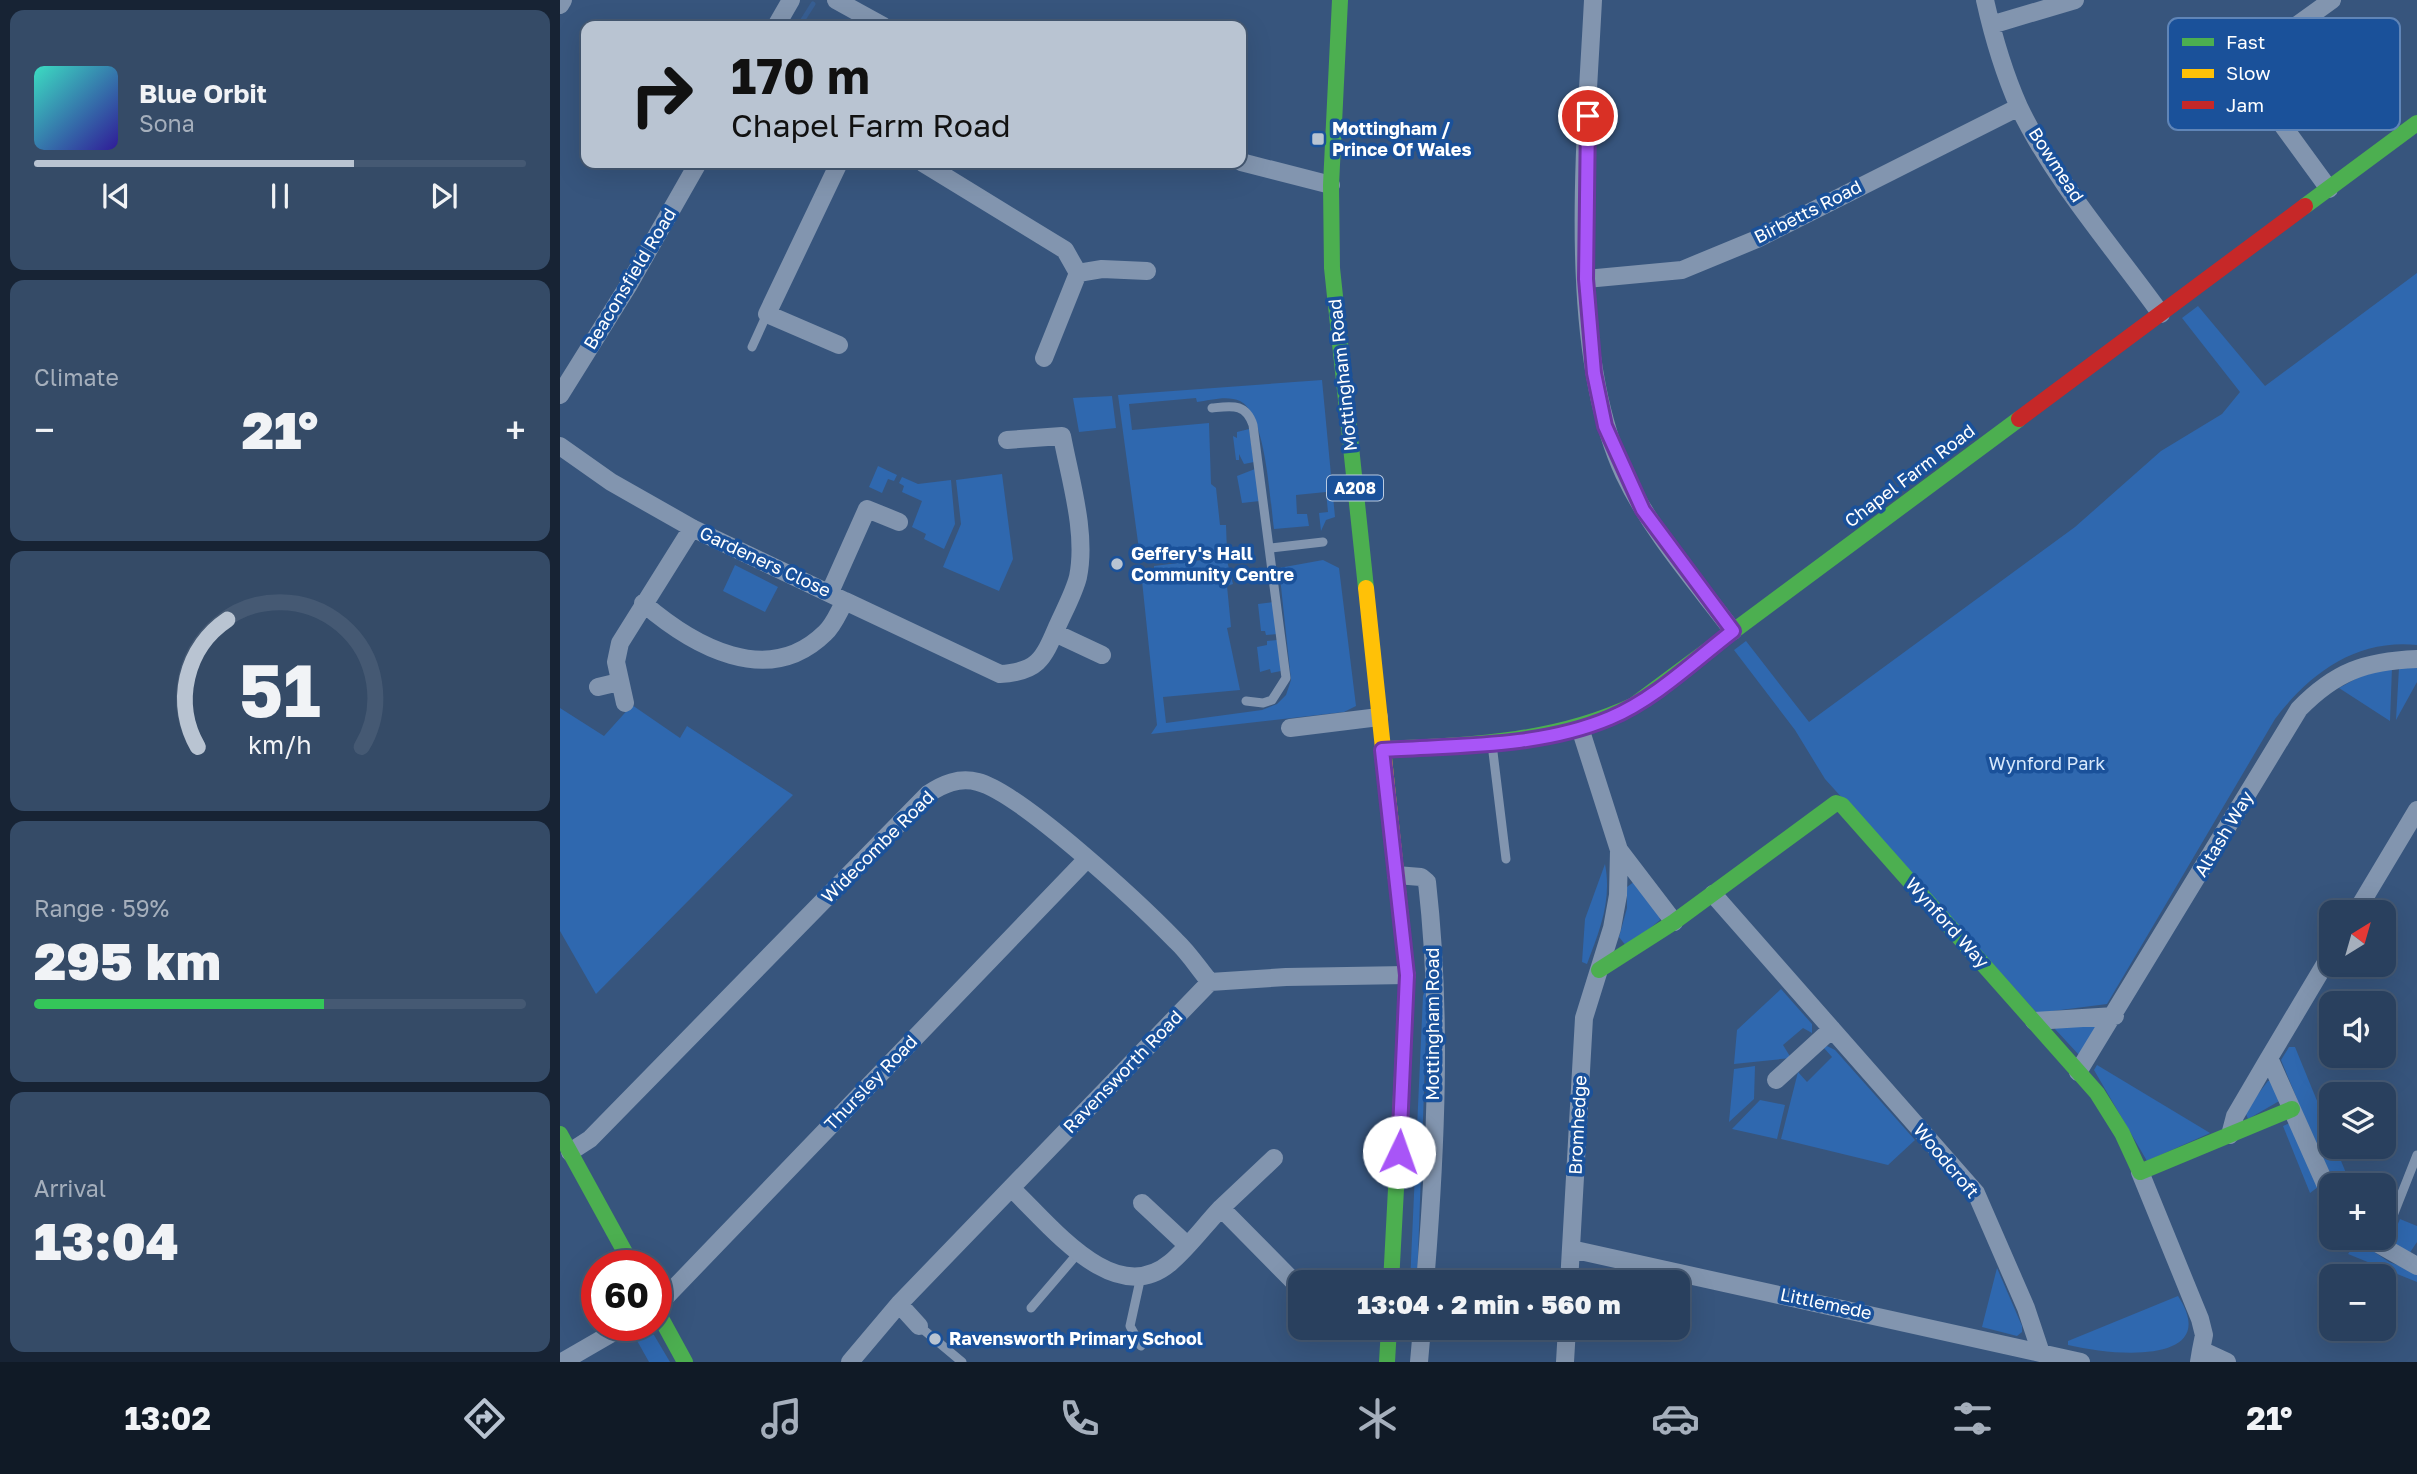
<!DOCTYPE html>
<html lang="en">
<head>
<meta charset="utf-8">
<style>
	body { margin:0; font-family:"Golos Text",sans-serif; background:#354b67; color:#f1f3f6; height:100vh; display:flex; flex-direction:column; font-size:26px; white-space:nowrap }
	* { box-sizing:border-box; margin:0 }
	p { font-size:23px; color:#a5afbc }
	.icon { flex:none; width:38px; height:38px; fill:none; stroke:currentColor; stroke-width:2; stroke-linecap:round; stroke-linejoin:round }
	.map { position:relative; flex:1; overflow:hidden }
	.drawer { display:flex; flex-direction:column; gap:10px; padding:10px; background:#172334; width:560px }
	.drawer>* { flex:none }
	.banner { position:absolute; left:21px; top:21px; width:665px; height:147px; border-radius:14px; box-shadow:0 7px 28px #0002,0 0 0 2px #455973; background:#b9c4d2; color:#111; overflow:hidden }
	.needle { width:46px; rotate:37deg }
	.controls { position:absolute; left:1759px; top:900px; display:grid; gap:14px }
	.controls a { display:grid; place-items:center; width:77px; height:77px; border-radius:14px; background:#29405e; box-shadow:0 7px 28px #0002,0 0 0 2px #455973; font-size:35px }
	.speed { position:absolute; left:21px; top:1250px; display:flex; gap:14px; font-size:35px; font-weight:700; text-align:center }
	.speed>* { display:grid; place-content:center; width:91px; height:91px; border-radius:50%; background:#29405e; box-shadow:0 7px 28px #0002,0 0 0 2px #455973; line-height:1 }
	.speed .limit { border:10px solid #d22; background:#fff; color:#111 }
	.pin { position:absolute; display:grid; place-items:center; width:60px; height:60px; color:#fff; margin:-30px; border:4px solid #fff; border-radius:50%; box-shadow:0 2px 7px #0007 }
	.me { position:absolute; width:77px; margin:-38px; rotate:3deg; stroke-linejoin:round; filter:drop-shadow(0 0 5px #0008) }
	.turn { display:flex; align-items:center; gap:24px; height:147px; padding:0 35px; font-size:32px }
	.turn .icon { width:91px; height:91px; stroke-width:2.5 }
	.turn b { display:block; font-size:49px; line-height:60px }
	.big { font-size:52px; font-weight:800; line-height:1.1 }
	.drawer .card { flex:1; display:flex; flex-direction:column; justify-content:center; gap:10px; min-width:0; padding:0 24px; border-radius:14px; background:#354b67 }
	.drawer .dial { align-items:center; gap:0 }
	.dial svg { height:182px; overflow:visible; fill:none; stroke:#455973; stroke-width:7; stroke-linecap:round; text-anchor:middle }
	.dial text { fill:#f1f3f6; stroke:none }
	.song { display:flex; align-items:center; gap:21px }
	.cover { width:84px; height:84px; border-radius:10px; background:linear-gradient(135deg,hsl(170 70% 55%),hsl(250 70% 35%)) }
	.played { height:7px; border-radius:4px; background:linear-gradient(90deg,#b9c4d2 65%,#455973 65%) }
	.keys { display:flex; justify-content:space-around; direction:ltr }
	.heat { display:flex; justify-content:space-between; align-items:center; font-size:38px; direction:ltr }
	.charge { height:10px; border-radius:5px; background:linear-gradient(90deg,#34c759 59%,#455973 0) }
	.trip { position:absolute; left:728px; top:1270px; width:402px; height:70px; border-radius:14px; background:#29405e; box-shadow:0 7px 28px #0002,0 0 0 2px #455973; font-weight:800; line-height:70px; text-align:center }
	.tab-bar { display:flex; height:112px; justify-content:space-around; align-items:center; background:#101a26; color:#a5afbc }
	.tab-bar .icon { width:49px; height:49px }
	.tab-bar .selected { color:#b9c4d2 }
	.tab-bar b { font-size:32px; color:#f1f3f6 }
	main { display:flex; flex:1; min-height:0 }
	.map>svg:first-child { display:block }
	.green { fill:#2f68af }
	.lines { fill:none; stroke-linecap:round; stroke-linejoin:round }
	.stream { stroke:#375e92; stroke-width:5 }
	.lane { stroke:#8295af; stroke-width:9 }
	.street { stroke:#8295af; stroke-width:18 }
	.fast { stroke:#4caf50; stroke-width:16 }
	.slow { stroke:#ffc107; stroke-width:16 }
	.jam { stroke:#c62828; stroke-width:16 }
	.route-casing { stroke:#6d37a1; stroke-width:18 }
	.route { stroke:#a855f7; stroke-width:12 }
	.poi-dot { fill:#b9c4d2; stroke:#1a519a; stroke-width:2.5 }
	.labels { text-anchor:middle; stroke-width:7; stroke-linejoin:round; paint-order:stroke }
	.shield { fill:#1a519a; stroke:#bacbe1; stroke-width:2 }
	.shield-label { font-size:16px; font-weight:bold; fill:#fff }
	.poi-label { font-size:18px; font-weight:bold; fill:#fff; stroke:#1a519a; text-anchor:start }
	.street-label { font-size:18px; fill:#fff; stroke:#1a519a }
	.park-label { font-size:18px; fill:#d7e8fc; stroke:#1a519a }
	.key { fill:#1a519a; stroke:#5f85b8; stroke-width:2 }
	.key-label { font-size:19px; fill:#fff }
</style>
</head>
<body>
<main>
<section class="drawer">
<div class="card">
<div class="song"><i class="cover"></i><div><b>Blue Orbit</b><p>Sona</p></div></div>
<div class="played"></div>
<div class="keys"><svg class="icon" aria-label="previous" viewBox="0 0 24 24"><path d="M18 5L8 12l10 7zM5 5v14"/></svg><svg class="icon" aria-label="pause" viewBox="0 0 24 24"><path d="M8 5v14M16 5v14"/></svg><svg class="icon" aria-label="next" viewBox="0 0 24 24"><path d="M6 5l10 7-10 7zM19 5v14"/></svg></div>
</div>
<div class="card"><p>Climate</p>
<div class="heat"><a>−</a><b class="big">21°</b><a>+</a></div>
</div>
<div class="card dial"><svg viewBox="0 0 100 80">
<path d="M14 69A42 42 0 1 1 86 69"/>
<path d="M14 69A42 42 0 0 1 27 13" stroke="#b9c4d2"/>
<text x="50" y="56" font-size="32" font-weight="700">51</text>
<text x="50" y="72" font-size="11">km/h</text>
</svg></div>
<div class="card"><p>Range · 59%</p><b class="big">295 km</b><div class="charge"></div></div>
<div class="card"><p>Arrival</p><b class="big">13:04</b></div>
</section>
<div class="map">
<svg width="1857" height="1362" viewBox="0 0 1857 1362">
	<rect width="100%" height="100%" fill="#37557d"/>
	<!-- green -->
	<path class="green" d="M 1857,273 L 1857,645 C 1796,639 1750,673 1715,719 L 1547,1004 L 1477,1013 L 1265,779 L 1235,730 L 1174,650 L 1186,641 L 1249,722 L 1515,527 L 1601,451 L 1662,414 L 1680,392 L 1622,318 L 1638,306 L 1705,386 Z
		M 762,380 L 775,517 L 766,520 L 761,531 L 759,513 L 768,512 L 766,492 L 736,495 L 737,514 L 747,514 L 749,526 L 714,529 C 710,501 706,414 680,401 C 668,395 650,400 637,402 L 636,398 L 569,404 L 572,430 L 649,423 L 651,484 L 656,488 L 660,525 L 666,525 L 667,553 L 594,561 L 593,556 L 580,557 L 558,395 Z
		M 552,396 L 556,428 L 519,432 L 513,398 Z
		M 689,429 L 694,462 L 684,464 L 679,454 L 679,460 L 676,460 L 673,436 L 677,438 L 677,432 Z
		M 318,466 L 337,475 L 334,481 L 328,479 L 322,493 L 309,487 Z
		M 695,469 L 700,501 L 682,503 L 677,476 Z
		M 442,474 L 453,559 L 439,591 L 383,567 L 401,524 L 396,480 Z
		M 342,477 L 358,484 L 391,480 L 395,524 L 384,549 L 364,539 L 366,534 L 352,527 L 362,501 L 342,492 L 344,486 L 339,483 Z
		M 666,557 L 673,584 L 667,586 L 671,627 L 667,628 L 680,690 L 603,697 L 606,723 L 702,710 L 717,704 L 726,695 L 731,680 L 719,568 L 763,560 L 779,568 L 796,706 L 784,712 L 591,734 L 597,725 L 581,571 L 594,570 L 594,566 Z
		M 175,565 L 218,587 L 205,612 L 163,591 Z
		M 713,602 L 717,634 L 706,635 L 705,631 L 701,631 L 698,604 Z
		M 717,640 L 721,671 L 711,673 L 710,669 L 700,672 L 697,647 L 707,645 L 707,641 Z
		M 1857,667 L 1857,682 L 1836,720 L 1839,668 Z
		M 1832,668 L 1830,721 L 1779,688 L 1801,676 Z
		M 72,705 L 120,738 L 127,726 L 233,795 L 36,994 L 0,931 L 0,708 L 44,736 Z
		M 1045,864 C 1052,900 1040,930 1027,964 L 1022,962 L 1025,919 Z
		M 1075,881 L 1098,912 L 1100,920 L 1067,947 L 1059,937 L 1067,908 L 1067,887 Z
		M 868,982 L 858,1255 L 857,1283 L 850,1283 L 863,996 Z
		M 1221,989 L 1252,1024 L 1252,1033 L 1243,1028 L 1223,1045 L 1231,1058 L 1174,1064 L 1177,1030 Z
		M 1498,1025 L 1539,1025 L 1519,1055 L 1495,1029 Z
		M 1267,1046 L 1275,1050 L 1355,1140 L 1328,1165 L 1221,1139 L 1238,1072 L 1247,1082 L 1272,1057 L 1264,1048 Z
		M 1729,1047 L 1735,1047 L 1771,1135 L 1771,1146 L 1775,1146 L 1786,1173 L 1796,1185 L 1772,1184 L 1721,1060 Z
		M 1537,1065 L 1650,1133 L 1587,1161 L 1534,1070 Z
		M 1195,1066 L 1194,1099 L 1169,1122 L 1174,1069 Z
		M 1708,1081 L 1711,1081 L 1721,1100 L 1688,1119 L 1685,1111 Z
		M 1200,1100 L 1225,1105 L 1217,1139 L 1172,1129 Z
		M 1730,1123 L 1758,1187 L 1750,1193 L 1723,1126 Z
		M 1840,1219 L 1857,1226 L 1857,1242 L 1849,1254 L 1830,1242 Z
		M 1798,1241 L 1829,1262 L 1857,1272 L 1857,1282 L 1788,1254 Z
		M 1437,1268 L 1462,1326 L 1462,1332 L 1457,1336 L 1422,1327 Z
		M 1618,1296 C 1661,1362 1563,1358 1508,1345 L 1508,1341 Z
		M 88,1330 L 94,1335 L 110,1362 L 89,1362 L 75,1337 Z"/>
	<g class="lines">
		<!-- stream -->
		<path class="stream" d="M 239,26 L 253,4"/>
		<!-- lane -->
		<path class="lane" d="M 192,347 L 207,314
			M 652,408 C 672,406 686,403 693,425 L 726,678 L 712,700 L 703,703 L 686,701
			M 711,548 L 763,542
			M 932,744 L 946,859
			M 1821,1246 L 1857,1155
			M 471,1308 L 519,1252
			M 359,1326 L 402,1362
			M 581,1346 L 570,1326 L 581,1276"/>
		<!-- street -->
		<path class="street" d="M 276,0 L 323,26
			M 1033,0 C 1026,140 1005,346 1064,474 C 1091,531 1135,581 1173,631
			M 1425,0 C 1433,36 1444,73 1459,107 C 1495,182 1553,247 1601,314
			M 0,5 L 3,0
			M 1431,25 L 1515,0
			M 216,26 L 231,0
			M 1680,67 L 1769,189
			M 1625,106 L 1772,0
			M 681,162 L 771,185
			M 279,163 L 207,314 L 279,345
			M 363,163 L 505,250 L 518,273 L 484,358
			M 518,273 L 542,269 L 587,271
			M 1026,279 L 1122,270 L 1197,239 L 1459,107
			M 0,395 L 68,286 L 138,163
			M 0,446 L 51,482 L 132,528 L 285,601 C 279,611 274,625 265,633 C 208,689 133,646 83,603
			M 270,592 L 307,509 L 339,522
			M 285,601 L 440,674 C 477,672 483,660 497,627 C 504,611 514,593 518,577 C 527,533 510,479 502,436 L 447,440
			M 495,633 L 542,655
			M 38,687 L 59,682
			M 65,703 L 56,662 L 60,643 L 132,528
			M 730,728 L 819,717
			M 1059,850 L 1114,922
			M 836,875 L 861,877 L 867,882 C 882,1014 876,1150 865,1283
			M 1153,894 L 1416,1193 L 1466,1308 L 1481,1353
			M 1796,912 L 1857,810
			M 1771,954 L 1709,1058 L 1771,1197
			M 1474,1021 L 1555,1016
			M 1518,1072 L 1739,709 C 1775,672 1805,661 1857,659
			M 1216,1080 L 1272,1029
			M 1670,1135 L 1675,1116 L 1709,1058
			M 10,1152 L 30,1139 L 368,794 C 383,784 399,777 418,782 C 461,793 581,905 616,941 C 629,953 639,969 650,982
			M 1580,1172 L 1640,1319 L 1644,1335 L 1641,1350
			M 451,1188 C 489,1223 554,1310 610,1263 C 628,1248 644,1226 661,1208 L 739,1287
			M 582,1203 L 626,1244
			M 661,1208 L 714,1158
			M 1806,1237 L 1857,1266
			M 1011,1249 L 1521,1362
			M 1009,1283 L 1024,1018 L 1052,928 L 1058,895 L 1059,850 L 1020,728
			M 339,1304 L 359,1326
			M 96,1307 L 526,860
			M 2,1362 L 66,1325
			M 290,1362 L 339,1304 L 650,982 L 726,977 L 847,975
			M 859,1362 L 862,1328
			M 1005,1362 L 1007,1328
			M 1639,1362 L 1641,1350 L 1667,1362"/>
		<!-- fast -->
		<path class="fast" d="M 780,0 L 771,185 L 772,268 L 806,588
			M 1745,206 L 1857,123
			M 822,749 C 910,745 993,743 1074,705 L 1459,419
			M 1039,970 L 1114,922 L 1276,803 L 1282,805 L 1537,1093 L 1562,1133 L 1580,1172 L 1732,1109
			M 0,1134 L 72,1265
			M 831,1283 L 844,1038
			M 96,1309 L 125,1362
			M 827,1362 L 829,1328"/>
		<!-- slow -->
		<path class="slow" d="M 806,588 L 847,975 L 844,1038"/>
		<!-- jam -->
		<path class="jam" d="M 1459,419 L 1745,206"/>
	</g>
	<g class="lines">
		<!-- route casing -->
		<g class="route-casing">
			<path id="route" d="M 839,1152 L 847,975 L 822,750 C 897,745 979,748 1050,718 C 1095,699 1134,661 1173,631 L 1083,510 L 1045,426 L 1034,373 L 1026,279 L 1028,116"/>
		</g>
		<!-- route -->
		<use href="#route" class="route"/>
	</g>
	<!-- markers -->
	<g class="poi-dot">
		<rect x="751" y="132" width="14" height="14" rx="3.5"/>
		<circle cx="557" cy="564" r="7"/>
		<circle cx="375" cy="1339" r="7"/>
	</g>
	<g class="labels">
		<!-- shield labels -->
		<rect class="shield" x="767" y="475.5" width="56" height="25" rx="5"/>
		<g class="shield-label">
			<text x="795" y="494">A208</text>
		</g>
		<!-- poi labels -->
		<g class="poi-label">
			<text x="772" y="135">Mottingham /<tspan x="772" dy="21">Prince Of Wales</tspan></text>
			<text x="571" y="560">Geffery's Hall<tspan x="571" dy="21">Community Centre</tspan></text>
			<text x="389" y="1345">Ravensworth Primary School</text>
		</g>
		<!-- street labels -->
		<g class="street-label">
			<text transform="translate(1496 165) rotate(57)" y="6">Bowmead</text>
			<text transform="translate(1248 212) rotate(-27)" y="6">Birbetts Road</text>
			<text transform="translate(70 279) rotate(-59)" y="6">Beaconsfield Road</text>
			<text transform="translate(783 375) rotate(-96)" y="6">Mottingham Road</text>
			<text transform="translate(1350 476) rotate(-37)" y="6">Chapel Farm Road</text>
			<text transform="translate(205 562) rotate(25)" y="6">Gardeners Close</text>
			<text transform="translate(1664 834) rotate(-59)" y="6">Altash Way</text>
			<text transform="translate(318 847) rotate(-45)" y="6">Widecombe Road</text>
			<text transform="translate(1387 923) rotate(48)" y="6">Wynford Way</text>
			<text transform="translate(873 1024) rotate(-90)" y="6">Mottingham Road</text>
			<text transform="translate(563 1072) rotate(-46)" y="6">Ravensworth Road</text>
			<text transform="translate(311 1083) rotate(-46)" y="6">Thursley Road</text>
			<text transform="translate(1018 1125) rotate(-87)" y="6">Bromhedge</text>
			<text transform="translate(1386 1161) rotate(50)" y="6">Woodcroft</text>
			<text transform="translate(1266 1304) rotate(12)" y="6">Littlemede</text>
		</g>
		<!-- park labels -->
		<g class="park-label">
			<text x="1487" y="770">Wynford Park</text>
		</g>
	</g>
	<!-- legend -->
	<rect x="1608" y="18" width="232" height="112" rx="10" class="key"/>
	<rect x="1622" y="38" width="32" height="8" fill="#4caf50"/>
	<rect x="1622" y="69" width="32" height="9" fill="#ffc107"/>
	<rect x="1622" y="101" width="32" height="8" fill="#c62828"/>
	<g class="key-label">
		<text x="1666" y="49">Fast</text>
		<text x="1666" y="80">Slow</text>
		<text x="1666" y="112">Jam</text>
	</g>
</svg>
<div class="controls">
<a><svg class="needle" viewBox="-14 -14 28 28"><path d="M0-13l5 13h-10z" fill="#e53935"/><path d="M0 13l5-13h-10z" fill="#a5afbc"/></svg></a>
<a><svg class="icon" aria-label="sound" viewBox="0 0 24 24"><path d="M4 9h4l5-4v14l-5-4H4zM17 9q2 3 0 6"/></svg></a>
<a><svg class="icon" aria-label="layers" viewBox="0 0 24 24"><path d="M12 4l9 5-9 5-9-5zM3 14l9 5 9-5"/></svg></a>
<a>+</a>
<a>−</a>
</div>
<div class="speed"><div class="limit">60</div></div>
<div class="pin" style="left:1028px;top:116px;background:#d93025"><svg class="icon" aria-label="arrive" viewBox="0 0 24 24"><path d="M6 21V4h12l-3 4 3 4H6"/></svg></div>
<svg class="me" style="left:839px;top:1152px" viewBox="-20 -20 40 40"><circle r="19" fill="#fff"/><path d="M0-13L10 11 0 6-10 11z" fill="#a855f7"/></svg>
<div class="trip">13:04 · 2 min · 560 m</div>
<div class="banner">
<div class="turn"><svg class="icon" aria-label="right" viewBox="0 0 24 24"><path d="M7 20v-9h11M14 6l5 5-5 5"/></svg><div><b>170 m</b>Chapel Farm Road</div></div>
</div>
</div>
</main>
<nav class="tab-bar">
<b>13:02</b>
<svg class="icon selected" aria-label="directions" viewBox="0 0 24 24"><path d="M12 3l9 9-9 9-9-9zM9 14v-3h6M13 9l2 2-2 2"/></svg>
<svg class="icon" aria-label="music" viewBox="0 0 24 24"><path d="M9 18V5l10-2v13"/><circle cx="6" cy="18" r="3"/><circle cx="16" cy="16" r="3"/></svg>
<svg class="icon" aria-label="phone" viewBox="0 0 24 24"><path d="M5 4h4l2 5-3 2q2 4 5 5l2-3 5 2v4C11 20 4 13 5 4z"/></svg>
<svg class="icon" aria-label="climate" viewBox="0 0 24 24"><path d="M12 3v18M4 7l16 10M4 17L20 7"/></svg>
<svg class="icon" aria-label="car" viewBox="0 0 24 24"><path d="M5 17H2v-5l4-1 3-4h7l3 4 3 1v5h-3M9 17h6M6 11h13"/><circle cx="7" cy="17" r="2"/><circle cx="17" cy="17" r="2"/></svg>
<svg class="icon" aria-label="filters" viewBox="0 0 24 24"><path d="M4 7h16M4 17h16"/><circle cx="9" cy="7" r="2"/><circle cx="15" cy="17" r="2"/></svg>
<b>21°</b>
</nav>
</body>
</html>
